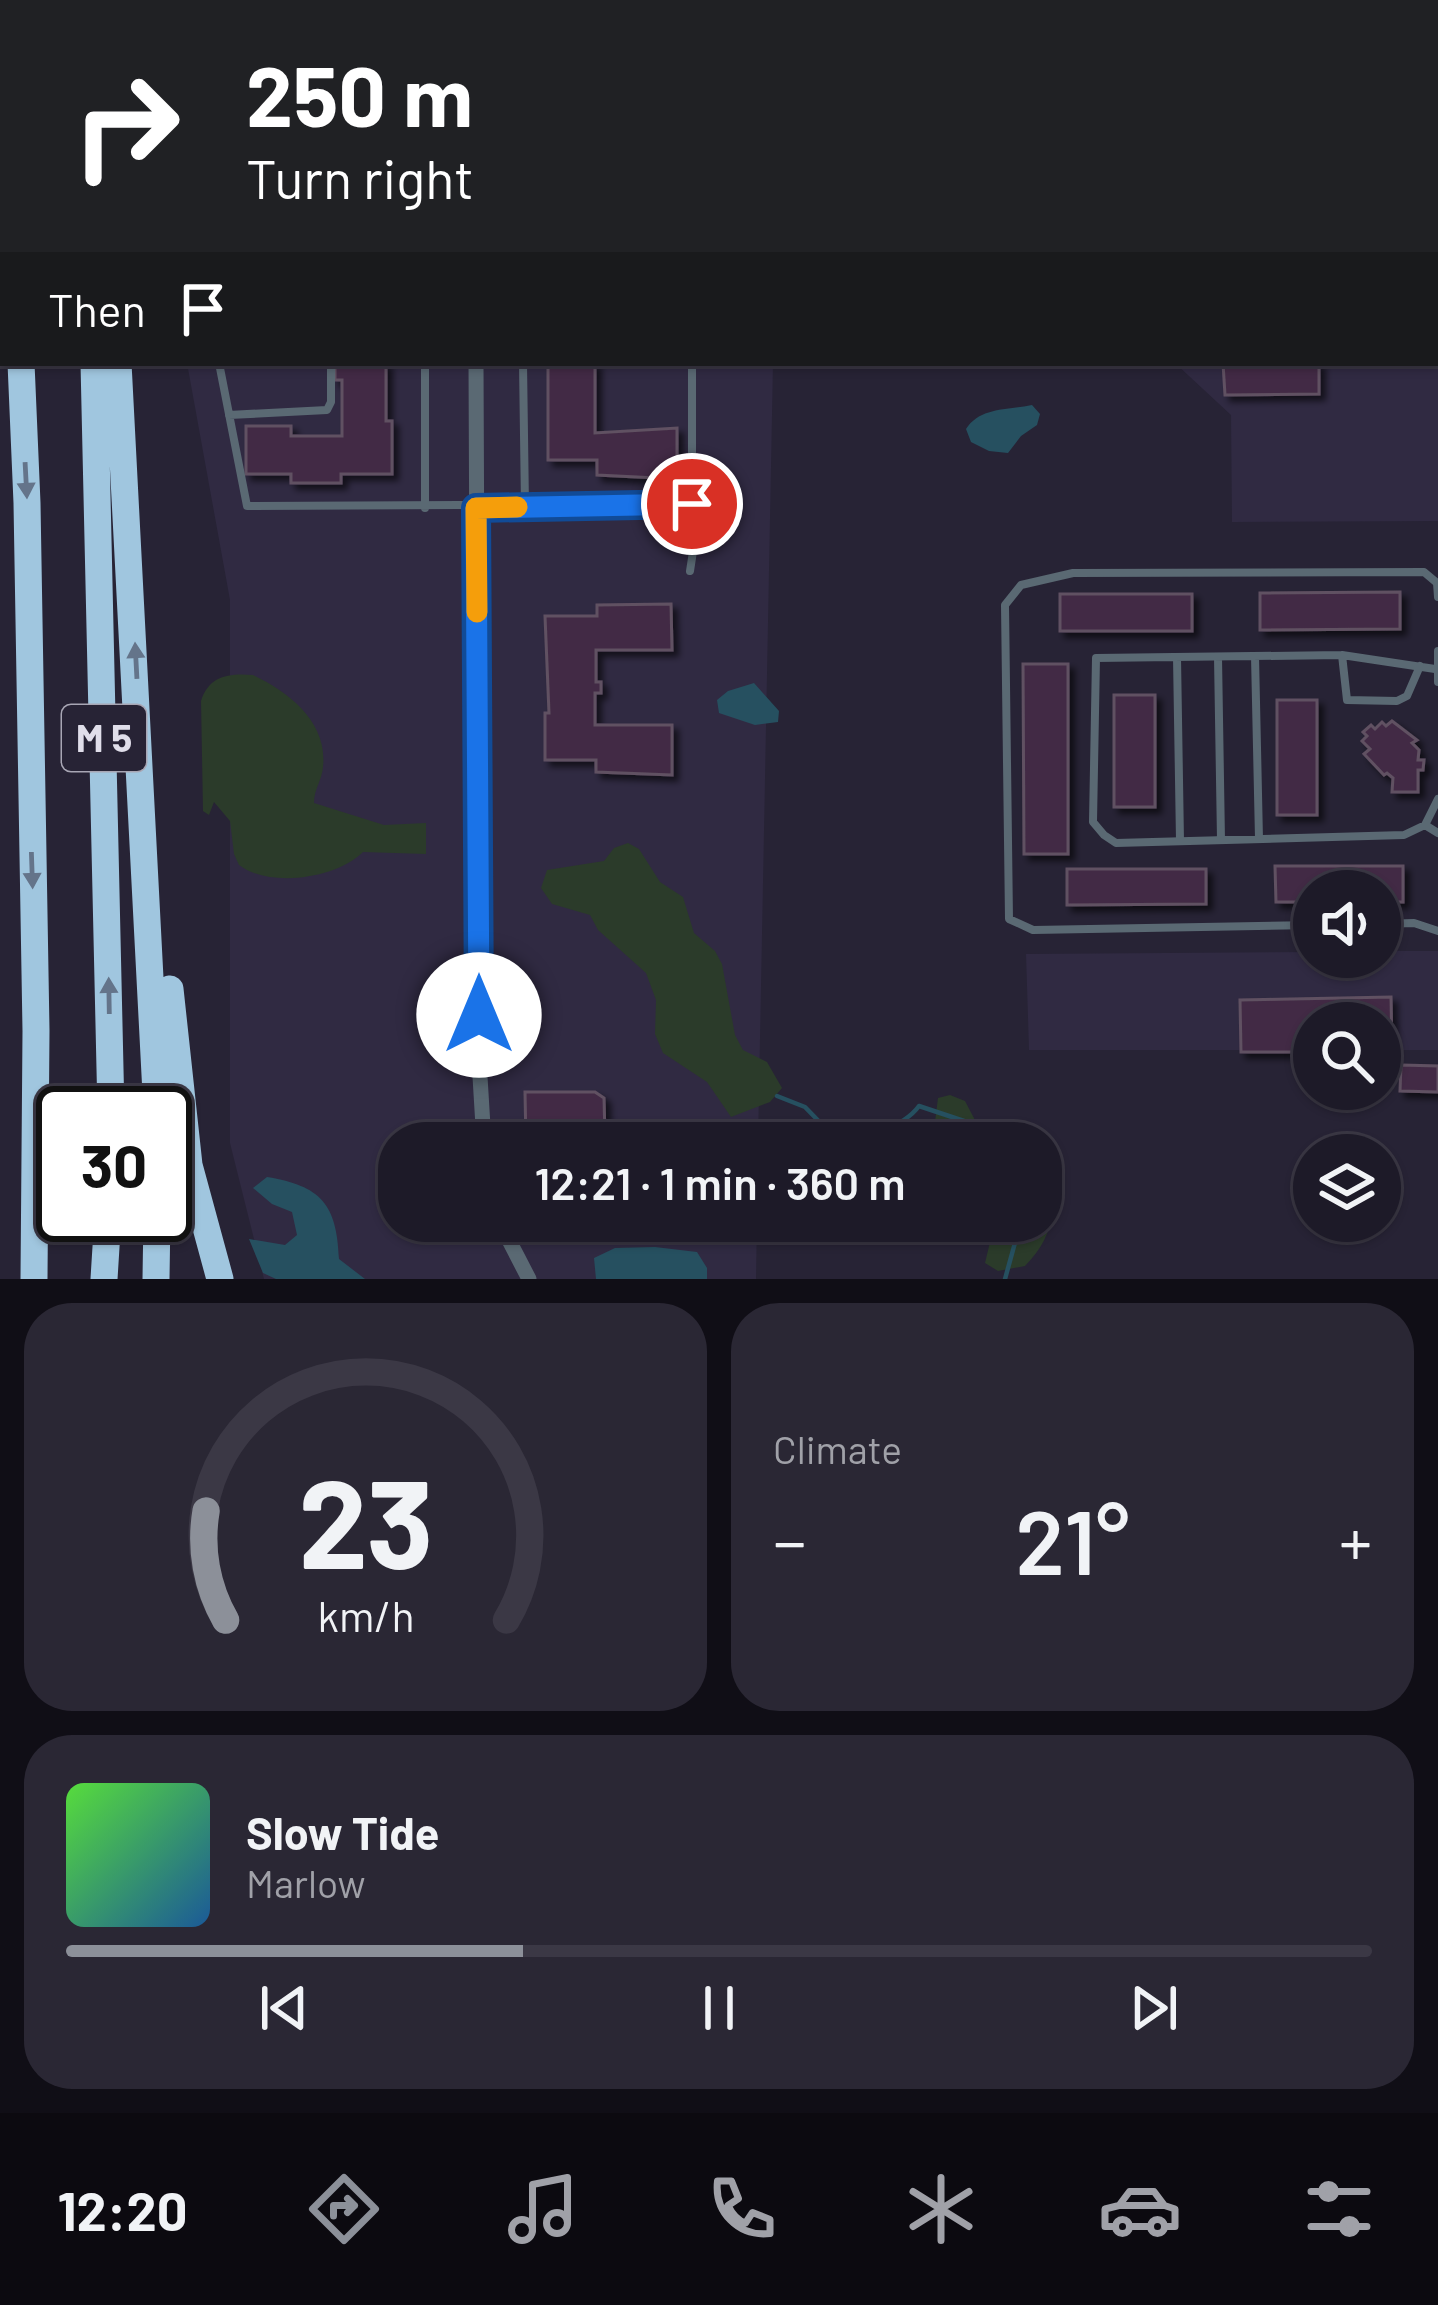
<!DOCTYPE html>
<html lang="en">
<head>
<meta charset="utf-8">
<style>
	body { margin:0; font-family:Barlow,sans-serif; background:#2a2734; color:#f1f3f6; height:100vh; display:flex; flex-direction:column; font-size:45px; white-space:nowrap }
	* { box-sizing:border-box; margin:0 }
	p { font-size:39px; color:#a0a1a8 }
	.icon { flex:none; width:66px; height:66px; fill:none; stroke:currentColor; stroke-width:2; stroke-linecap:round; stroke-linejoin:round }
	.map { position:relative; height:1279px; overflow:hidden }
	.side { display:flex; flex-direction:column; gap:24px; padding:24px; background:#100e16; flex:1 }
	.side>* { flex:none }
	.banner { position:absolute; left:0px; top:0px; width:1440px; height:366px; box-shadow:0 3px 9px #0004,0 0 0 3px #3b3845; background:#202124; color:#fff; overflow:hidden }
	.tools { position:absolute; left:1293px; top:870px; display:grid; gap:24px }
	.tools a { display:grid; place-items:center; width:108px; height:108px; border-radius:50%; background:#1d1a28; box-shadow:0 3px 9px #0004,0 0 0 3px #3b3845; font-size:60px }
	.speed { position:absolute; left:36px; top:1086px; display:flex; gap:24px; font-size:60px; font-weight:700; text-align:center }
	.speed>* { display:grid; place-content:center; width:156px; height:156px; border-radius:50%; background:#1d1a28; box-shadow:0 3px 9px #0004,0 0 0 3px #3b3845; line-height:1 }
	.speed .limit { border:6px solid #111; border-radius:18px; background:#fff; color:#111 }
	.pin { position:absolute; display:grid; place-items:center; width:102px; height:102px; color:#fff; margin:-51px; border:6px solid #fff; border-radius:50%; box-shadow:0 3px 12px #0007 }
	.me { position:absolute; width:132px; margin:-66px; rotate:0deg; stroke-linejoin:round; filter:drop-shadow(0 0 9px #0008) }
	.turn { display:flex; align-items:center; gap:42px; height:252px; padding:0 48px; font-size:54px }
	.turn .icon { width:156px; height:156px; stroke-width:2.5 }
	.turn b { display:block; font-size:84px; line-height:102px }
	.then { display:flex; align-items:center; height:114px; padding:0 48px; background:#0003; gap:24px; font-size:45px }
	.big { font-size:90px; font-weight:600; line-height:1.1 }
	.side .card { flex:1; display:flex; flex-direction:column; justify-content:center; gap:18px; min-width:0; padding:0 42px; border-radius:48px; background:#2a2734 }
	.side .dial { align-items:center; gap:0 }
	.dial svg { height:312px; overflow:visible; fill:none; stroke:#3b3845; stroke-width:7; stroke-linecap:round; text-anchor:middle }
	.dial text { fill:#f1f3f6; stroke:none }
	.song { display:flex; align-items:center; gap:36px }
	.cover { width:144px; height:144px; border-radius:18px; background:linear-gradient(135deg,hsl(110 70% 55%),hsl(210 70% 35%)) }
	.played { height:12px; border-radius:6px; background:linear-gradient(90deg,#8c9099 35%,#3b3845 35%) }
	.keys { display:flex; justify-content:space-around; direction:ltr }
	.heat { display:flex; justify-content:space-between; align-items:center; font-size:66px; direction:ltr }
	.side .tiles { flex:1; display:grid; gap:24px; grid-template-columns:1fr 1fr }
	.card:last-child { grid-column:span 2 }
	.trip { position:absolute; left:378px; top:1122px; width:684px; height:120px; border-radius:48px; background:#1d1a28; box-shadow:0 3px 9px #0004,0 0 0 3px #3b3845; font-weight:600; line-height:120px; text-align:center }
	.tab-bar { display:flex; height:192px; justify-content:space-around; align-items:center; background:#0c0a10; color:#a0a1a8 }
	.tab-bar .icon { width:84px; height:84px }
	.tab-bar .current { color:#8c9099 }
	.tab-bar b { font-size:54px; color:#f1f3f6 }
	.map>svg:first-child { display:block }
	.built { fill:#302a42 }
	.green { fill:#2b3b2a }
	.water { fill:#265060 }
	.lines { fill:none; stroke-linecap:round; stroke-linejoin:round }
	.stream { stroke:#265060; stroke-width:4.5 }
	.building { fill:#422b45; stroke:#615162; stroke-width:3; filter:url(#shadow) }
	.service { stroke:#5a6973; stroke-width:8 }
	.minor { stroke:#5a6973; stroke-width:15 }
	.motorway { stroke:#a0c6df; stroke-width:27 }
	.oneway { fill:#64748a }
	.route-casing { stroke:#114b97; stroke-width:30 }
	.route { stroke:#1a73e8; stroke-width:21 }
	.slow { stroke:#f59e0b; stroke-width:21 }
	.labels { text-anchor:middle; stroke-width:12; stroke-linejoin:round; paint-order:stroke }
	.shield { fill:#272335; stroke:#a8a6b4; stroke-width:3 }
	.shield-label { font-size:39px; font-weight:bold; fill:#e0deea }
</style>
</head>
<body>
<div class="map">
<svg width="1438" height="1279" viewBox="0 0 1438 1279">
	<defs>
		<filter id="shadow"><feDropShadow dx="5.5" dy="5.5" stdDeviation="3" flood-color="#0009"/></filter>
	</defs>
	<rect width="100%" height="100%" fill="#272335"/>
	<!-- built -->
	<path class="built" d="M 180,0 L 1438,0 L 1438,521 L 1232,522 L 1231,415 L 1175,363 L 1437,363 L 1437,3 Z
		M 187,363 L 773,363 L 758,1143 L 399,1143 L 399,1221 L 757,1221 L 756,1279 L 264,1279 L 230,1143 L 230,600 Z
		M 1380,951 L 1438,951 L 1438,1050 L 1380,1050 L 1380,1023 L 1314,1023 L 1314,1050 L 1029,1050 L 1026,954 L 1314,952 L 1314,957 L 1380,957 Z"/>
	<!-- green -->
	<path class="green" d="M 253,675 C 289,692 328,722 323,767 C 322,780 314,789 314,803 L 384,825 L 426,823 L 426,854 L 363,852 C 336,879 269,888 239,865 L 234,854 L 230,821 L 214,802 L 209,815 L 203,811 L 201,701 C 209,676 228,673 253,675 Z
		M 628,843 L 639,849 L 660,882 L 683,897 L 694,933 L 715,951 L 722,964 L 735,1035 L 743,1050 L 767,1062 L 782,1088 L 770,1102 L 731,1117 L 707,1082 L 663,1053 L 655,1034 L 656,1000 L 646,973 L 598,930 L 590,915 L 552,904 L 541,888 L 547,870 L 604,861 L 614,848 Z
		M 950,1095 L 965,1101 L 976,1122 L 976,1143 L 945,1143 L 935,1122 L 938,1098 Z
		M 1041,1176 C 1059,1211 1052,1238 1025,1266 L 998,1271 L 985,1263 L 995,1221 L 1041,1221 Z"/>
	<!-- water -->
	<path class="water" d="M 1032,405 L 1040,414 L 1037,425 L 1021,436 L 1008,453 L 989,451 L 971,442 L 966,429 C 980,407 1008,410 1032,405 Z
		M 754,683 L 779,711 L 778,722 L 755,725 L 719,713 L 717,700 L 728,691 Z
		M 267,1177 C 321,1186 337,1204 339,1259 L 365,1279 L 276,1279 L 263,1273 L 249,1239 L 285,1245 L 297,1235 L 292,1212 L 272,1204 L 253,1188 Z
		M 655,1247 L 697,1252 L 707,1268 L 707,1279 L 596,1279 L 594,1258 L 615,1248 Z"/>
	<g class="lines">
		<!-- stream -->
		<path class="stream" d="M 777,1096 L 805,1107 L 836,1139 C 861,1140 903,1128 919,1106 L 964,1121 L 968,1125 L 963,1143
			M 1005,1279 L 1021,1221"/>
	</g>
	<!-- building -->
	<path class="building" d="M 596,0 L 677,0 L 677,3 L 547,3 Z
		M 335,363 L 386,363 L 386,421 L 392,421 L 392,474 L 341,474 L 341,483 L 291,483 L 291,474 L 246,474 L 246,426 L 291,426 L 291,436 L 342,436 L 342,380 L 335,380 Z
		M 548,363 L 595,363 L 595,433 L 677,428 L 677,479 L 597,475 L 597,460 L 548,460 Z
		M 1223,363 L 1319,363 L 1319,394 L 1225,395 Z
		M 1400,592 L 1400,629 L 1260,630 L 1260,593 Z
		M 1060,594 L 1192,594 L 1192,631 L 1060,631 Z
		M 671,604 L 672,650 L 596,650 L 596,682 L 601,682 L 601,693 L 595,693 L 595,725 L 672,725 L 672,775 L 596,772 L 596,760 L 545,760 L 545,713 L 549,713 L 545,616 L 597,616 L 597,605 Z
		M 1023,664 L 1068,664 L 1068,854 L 1024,854 Z
		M 1114,695 L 1155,695 L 1155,807 L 1114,807 Z
		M 1277,700 L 1317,700 L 1317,815 L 1277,815 Z
		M 1392,721 L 1417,740 L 1412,743 L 1419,750 L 1418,760 L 1424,760 L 1423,770 L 1418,770 L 1418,792 L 1392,792 L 1393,778 L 1387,773 L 1384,775 L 1364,754 L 1370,749 L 1362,741 L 1367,736 L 1363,732 L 1371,725 L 1375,729 L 1382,722 L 1386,726 Z
		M 1275,866 L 1403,866 L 1403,902 L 1380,902 L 1380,891 L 1314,891 L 1314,902 L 1276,902 Z
		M 1067,869 L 1206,869 L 1206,904 L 1067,905 Z
		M 1391,997 L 1392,1051 L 1380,1051 L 1380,1023 L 1314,1023 L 1314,1052 L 1241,1052 L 1240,1000 Z
		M 1401,1065 L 1438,1066 L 1438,1092 L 1400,1091 Z
		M 525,1092 L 595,1092 L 604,1098 L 605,1136 L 613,1135 L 613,1143 L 526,1143 Z"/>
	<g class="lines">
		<!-- service -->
		<path class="service" d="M 207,0 L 207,3
			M 251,0 L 251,3
			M 290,0 L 290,3
			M 329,0 L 329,3
			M 425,0 L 425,3
			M 692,0 L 692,3
			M 524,3 L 524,0
			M 219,363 L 247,506 L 692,504 L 692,363
			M 523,363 L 525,507
			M 229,415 L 327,410 L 331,402 L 331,363
			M 425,508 L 425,363
			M 690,571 L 696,532 L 692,504
			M 1438,651 L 1438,682
			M 1342,655 L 1347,700 L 1397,701 L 1407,696 L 1420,666
			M 1255,656 L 1259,839
			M 1177,657 L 1180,841
			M 1218,657 L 1221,840
			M 1435,669 L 1342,655 L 1096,658 L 1093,822 L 1104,835 L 1116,843 L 1404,835 L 1425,825 L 1438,799
			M 1425,825 L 1438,833
			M 1380,924 L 1414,923 L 1438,931
			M 1314,925 L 1033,930 L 1009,919 L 1005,605 L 1021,585 L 1073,573 L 1424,572 L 1437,583 L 1438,597"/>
		<!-- minor -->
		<path class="minor" d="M 476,0 L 476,3
			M 476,363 L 479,1060 L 484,1143
			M 499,1221 L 529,1279"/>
		<!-- motorway -->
		<path class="motorway" d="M 4,0 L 4,3
			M 88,0 L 88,3
			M 21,363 L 27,503 L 36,1031 L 34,1279
			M 94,363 L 111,1113
			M 118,363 L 157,1113
			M 170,989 L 189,1165 L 220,1279
			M 104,1279 L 108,1215
			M 156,1279 L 157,1215"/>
	</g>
	<!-- one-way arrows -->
	<defs><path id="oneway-solid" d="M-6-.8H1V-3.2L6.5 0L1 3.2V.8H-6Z" transform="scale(3)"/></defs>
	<g class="oneway">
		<use href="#oneway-solid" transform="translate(26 480) rotate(87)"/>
		<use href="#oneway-solid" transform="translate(136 661) rotate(-93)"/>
		<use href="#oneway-solid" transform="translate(32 870) rotate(88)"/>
		<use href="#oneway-solid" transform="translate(109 996) rotate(-91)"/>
	</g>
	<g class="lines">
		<!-- route casing -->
		<g class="route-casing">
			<path id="route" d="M 479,1015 L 476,508 L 692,504"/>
		</g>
		<!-- route -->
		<use href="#route" class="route"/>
		<!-- slow -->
		<path class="slow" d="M 477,612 L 476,508 L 517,507"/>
	</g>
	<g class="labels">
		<!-- shield labels -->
		<rect class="shield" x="62" y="705" width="84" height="66" rx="9"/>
		<g class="shield-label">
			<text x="104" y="752">M 5</text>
		</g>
	</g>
</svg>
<div class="tools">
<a><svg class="icon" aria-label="sound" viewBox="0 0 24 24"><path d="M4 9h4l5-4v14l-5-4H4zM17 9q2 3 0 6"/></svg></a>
<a><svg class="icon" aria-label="search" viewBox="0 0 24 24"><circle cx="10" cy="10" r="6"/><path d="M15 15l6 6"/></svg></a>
<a><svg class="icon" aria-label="layers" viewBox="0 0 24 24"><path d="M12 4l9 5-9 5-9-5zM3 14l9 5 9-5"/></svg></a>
</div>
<div class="speed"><div class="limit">30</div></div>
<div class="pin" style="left:692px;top:504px;background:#d93025"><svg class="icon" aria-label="arrive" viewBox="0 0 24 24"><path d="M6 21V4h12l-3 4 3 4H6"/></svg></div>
<svg class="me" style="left:479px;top:1015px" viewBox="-20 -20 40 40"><circle r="19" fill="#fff"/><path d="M0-13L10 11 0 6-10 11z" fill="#1a73e8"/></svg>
<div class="trip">12:21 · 1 min · 360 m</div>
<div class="banner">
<div class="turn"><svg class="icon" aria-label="right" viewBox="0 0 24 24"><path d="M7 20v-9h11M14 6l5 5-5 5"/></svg><div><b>250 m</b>Turn right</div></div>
<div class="then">Then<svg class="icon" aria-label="arrive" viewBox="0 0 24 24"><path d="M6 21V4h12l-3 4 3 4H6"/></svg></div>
</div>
</div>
<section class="side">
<div class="tiles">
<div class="card dial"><svg viewBox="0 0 100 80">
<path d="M14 69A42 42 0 1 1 86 69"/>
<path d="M14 69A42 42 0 0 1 9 41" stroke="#8c9099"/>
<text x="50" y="56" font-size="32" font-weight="700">23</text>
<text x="50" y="72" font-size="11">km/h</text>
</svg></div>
<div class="card"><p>Climate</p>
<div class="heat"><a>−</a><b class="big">21°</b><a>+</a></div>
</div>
<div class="card">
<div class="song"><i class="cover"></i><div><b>Slow Tide</b><p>Marlow</p></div></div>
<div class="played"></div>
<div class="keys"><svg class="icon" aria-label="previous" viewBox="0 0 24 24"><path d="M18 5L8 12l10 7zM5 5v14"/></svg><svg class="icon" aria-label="pause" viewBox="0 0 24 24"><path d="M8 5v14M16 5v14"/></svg><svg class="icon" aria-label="next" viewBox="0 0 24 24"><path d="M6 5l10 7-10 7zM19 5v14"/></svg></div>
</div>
</div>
</section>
<nav class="tab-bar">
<b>12:20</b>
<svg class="icon current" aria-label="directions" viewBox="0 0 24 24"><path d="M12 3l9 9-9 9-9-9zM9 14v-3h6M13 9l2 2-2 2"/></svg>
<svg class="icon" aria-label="music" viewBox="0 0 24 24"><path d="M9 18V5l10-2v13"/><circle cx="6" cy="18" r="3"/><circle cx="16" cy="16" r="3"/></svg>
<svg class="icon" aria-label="phone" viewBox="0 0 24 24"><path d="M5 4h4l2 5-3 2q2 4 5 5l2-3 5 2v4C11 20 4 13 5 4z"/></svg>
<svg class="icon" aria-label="climate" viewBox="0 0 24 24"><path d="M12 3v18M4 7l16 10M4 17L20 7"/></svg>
<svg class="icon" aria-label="car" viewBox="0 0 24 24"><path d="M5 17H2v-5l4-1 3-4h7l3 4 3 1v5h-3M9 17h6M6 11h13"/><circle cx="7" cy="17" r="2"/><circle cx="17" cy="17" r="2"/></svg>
<svg class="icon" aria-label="filters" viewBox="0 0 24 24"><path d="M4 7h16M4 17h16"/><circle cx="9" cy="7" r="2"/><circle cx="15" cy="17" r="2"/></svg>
</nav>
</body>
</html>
